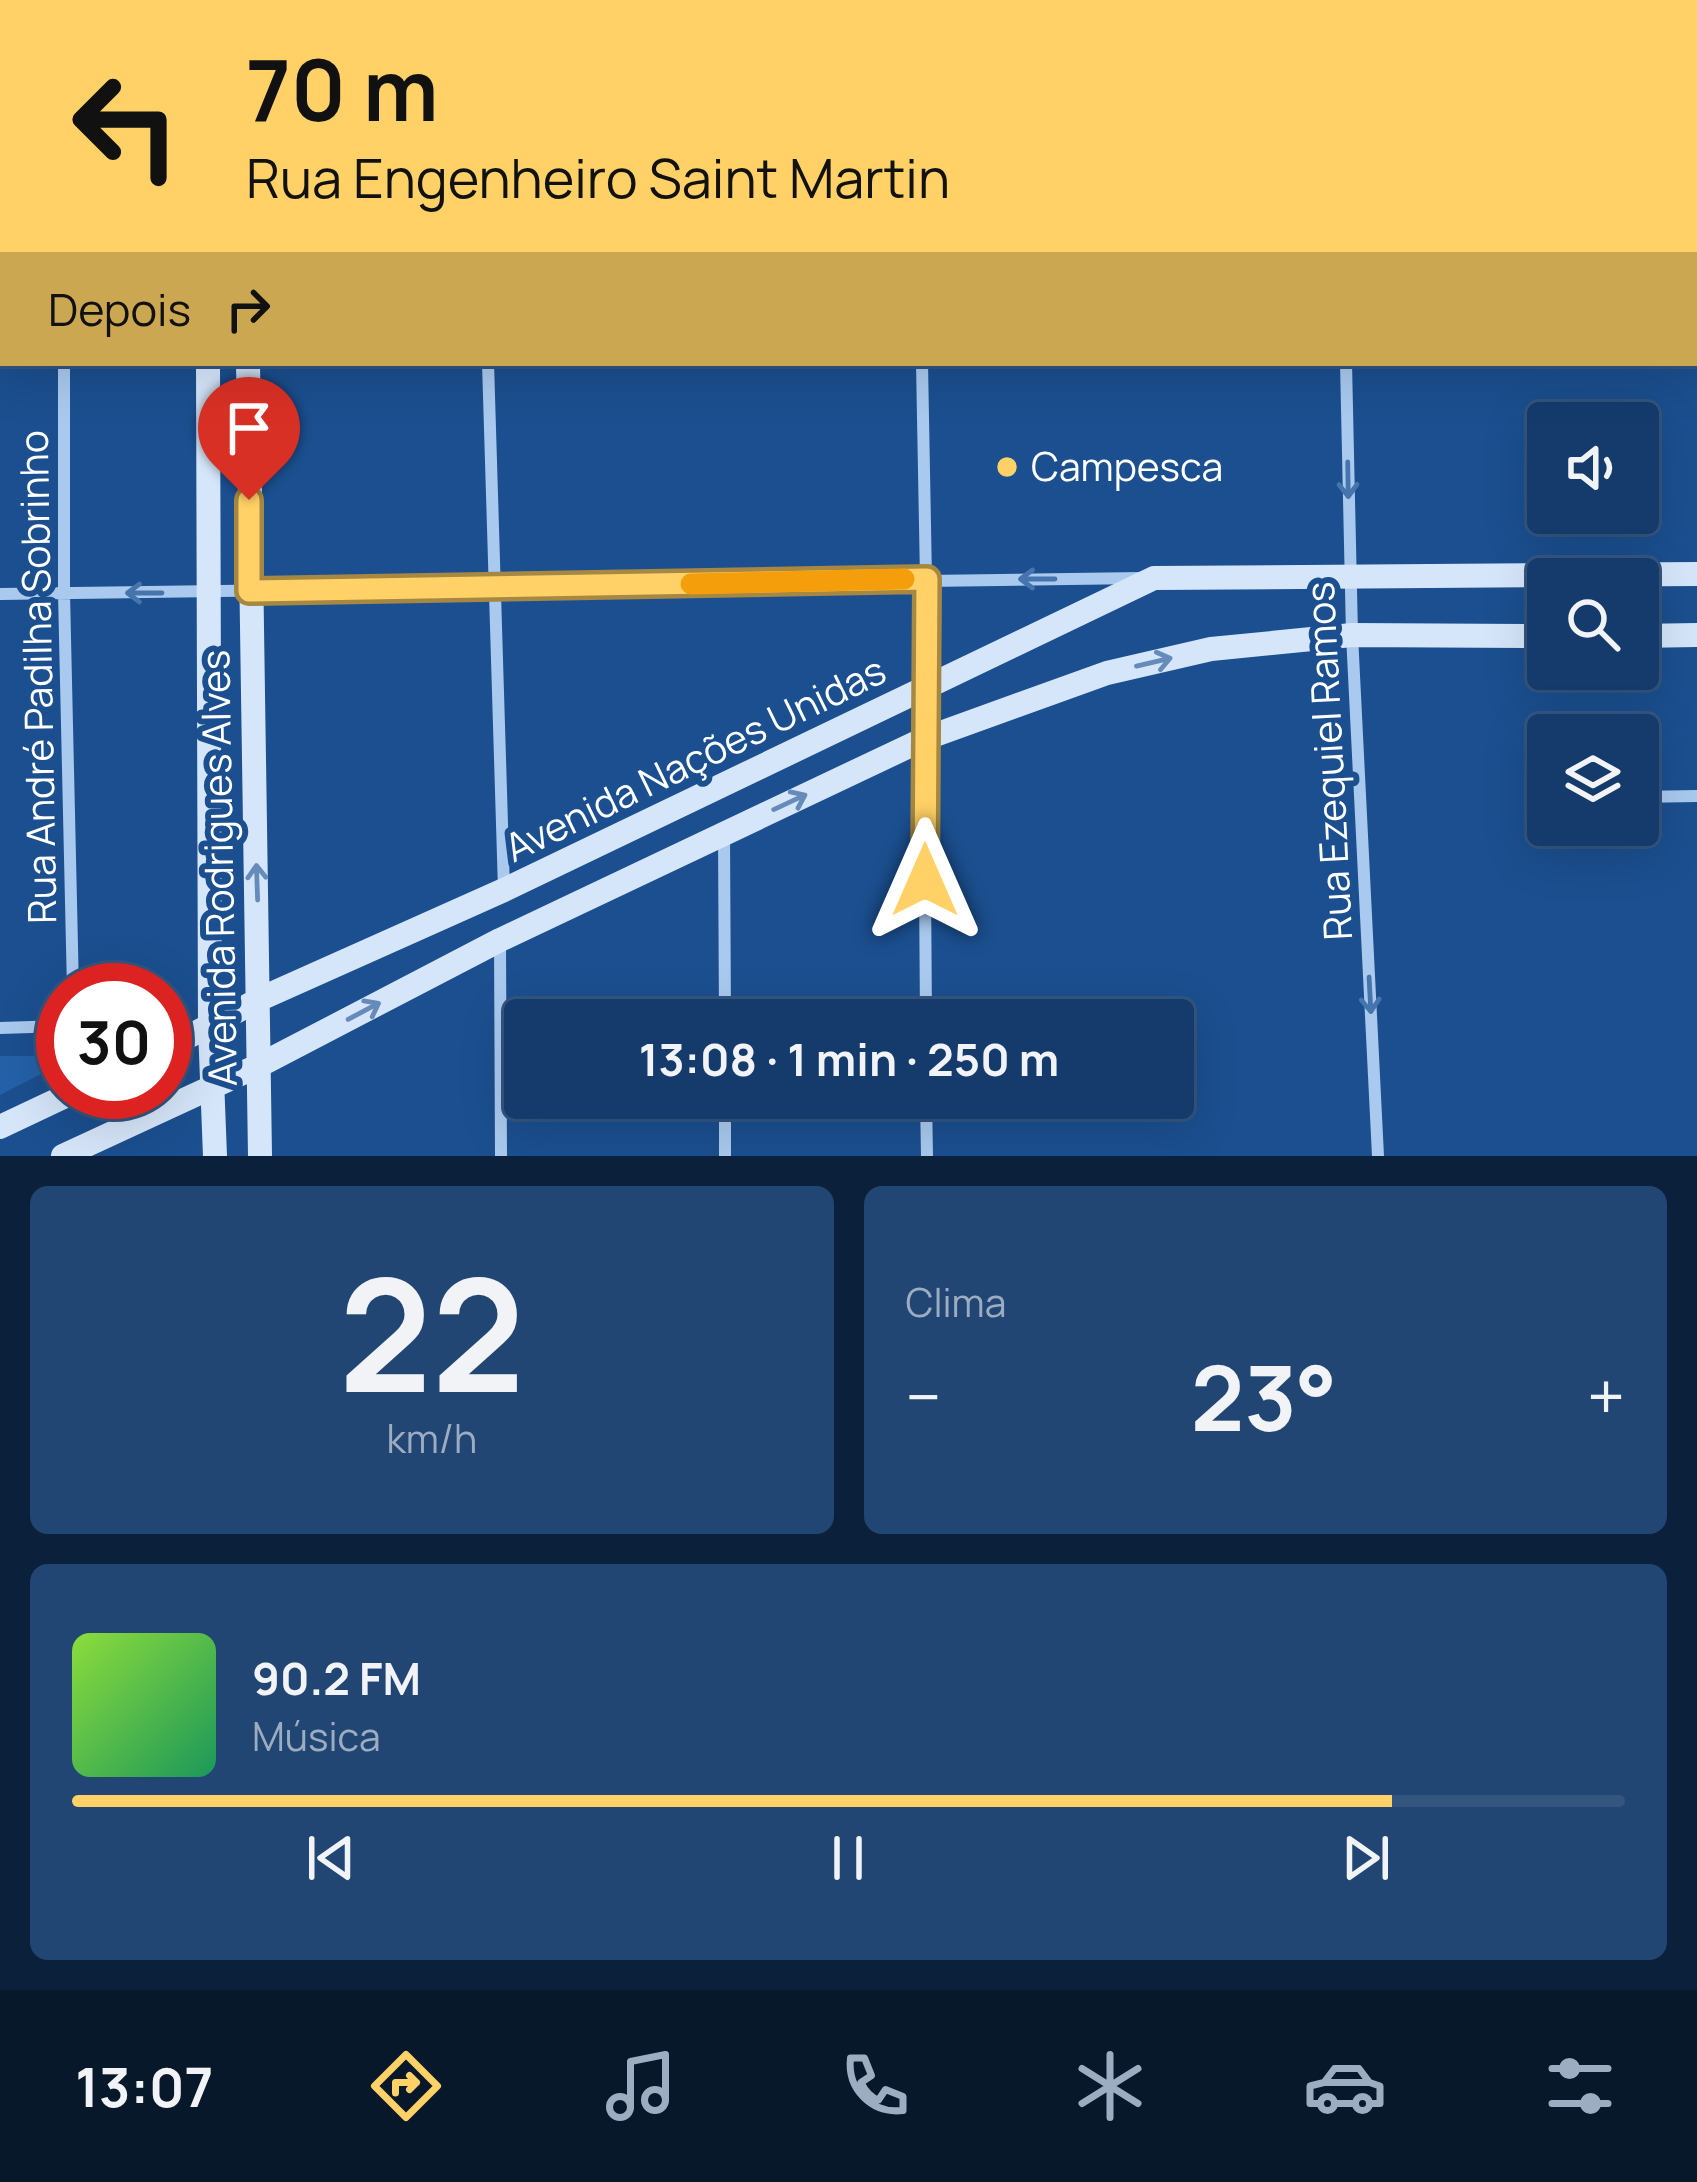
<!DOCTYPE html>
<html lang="pt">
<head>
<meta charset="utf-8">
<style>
	body { margin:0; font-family:Manrope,sans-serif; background:#214673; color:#f1f3f6; height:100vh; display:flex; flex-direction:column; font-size:45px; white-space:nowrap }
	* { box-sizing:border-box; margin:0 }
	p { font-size:39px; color:#9dadc1 }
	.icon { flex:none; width:66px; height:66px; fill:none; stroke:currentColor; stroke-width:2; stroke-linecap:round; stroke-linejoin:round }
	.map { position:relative; height:1156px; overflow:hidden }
	.drawer { display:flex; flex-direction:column; gap:30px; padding:30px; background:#0b203b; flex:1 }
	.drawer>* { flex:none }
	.hud { position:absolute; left:0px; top:0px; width:1698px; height:366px; box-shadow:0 12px 48px #0002,0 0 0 3px #33557e; background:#ffd166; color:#111; overflow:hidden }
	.controls { position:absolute; left:1527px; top:402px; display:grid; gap:24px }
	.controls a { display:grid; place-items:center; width:132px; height:132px; border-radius:12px; background:#143b6b; box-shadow:0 12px 48px #0002,0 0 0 3px #33557e; font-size:60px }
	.speed { position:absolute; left:36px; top:963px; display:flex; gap:24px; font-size:60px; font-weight:700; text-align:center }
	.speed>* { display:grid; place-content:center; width:156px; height:156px; border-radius:50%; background:#143b6b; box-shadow:0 12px 48px #0002,0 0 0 3px #33557e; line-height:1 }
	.speed .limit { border:18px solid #d22; background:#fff; color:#111 }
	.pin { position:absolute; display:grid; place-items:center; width:102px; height:102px; color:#fff; margin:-123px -51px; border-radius:50% 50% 50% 0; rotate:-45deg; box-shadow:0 0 12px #0007 }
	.pin .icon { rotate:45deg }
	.me { position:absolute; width:132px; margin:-66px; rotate:0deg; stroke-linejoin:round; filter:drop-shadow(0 0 9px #0008) }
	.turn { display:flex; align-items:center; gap:42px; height:252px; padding:0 48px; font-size:54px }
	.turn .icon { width:156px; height:156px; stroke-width:2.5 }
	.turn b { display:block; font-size:84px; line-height:102px }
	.then { display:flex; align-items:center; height:114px; padding:0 48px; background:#0003; gap:24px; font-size:45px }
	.big { font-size:90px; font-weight:700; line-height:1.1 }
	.drawer .widget { flex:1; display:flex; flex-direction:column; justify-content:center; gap:18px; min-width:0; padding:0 42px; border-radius:18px; background:#214673 }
	.drawer .dial { align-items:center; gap:0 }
	.dial b { font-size:156px; line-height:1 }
	.song { display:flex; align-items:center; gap:36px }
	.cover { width:144px; height:144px; border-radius:18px; background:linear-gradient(135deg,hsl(90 70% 55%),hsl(150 70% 35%)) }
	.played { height:12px; border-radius:6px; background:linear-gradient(90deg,#ffd166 85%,#33557e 85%) }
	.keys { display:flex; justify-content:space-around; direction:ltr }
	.heat { display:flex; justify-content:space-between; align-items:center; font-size:66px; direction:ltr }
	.drawer .tiles { flex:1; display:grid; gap:30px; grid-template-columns:1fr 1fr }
	.widget:last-child { grid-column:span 2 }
	.trip { position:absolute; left:504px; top:999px; width:690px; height:120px; border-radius:12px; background:#143b6b; box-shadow:0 12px 48px #0002,0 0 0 3px #33557e; font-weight:700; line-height:120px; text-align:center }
	.tab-bar { display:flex; height:192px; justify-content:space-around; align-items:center; background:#08182b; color:#9dadc1 }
	.tab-bar .icon { width:84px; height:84px }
	.tab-bar .on { color:#ffd166 }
	.tab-bar b { font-size:54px; color:#f1f3f6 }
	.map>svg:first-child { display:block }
	.green { fill:#2461a8 }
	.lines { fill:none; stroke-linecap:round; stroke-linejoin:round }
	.lane { stroke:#a9c9ee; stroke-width:9 }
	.street { stroke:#a9c9ee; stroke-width:12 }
	.secondary { stroke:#d6e6fa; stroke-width:24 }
	.oneway { stroke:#4674ac }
	.oneway2 { stroke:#668bba }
	.route-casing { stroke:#a68842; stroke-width:30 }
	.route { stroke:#ffd166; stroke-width:21 }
	.slow { stroke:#f59e0b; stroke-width:21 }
	.poi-dot { fill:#ffd166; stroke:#1b4f8f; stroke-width:4.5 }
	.labels { text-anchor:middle; stroke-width:12; stroke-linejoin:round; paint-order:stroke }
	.poi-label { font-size:39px; fill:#fff; stroke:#1b4f8f; text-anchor:start }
	.street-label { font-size:39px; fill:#fff; stroke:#1b4f8f }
</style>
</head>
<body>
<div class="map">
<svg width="1697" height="1156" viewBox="0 0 1697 1156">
	<rect width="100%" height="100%" fill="#1b4f8f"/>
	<!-- green -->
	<path class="green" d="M 0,1056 L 49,1056 L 53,1068 L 0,1095 Z"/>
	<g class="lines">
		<!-- lane -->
		<path class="lane" d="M 1412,0 L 1412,3"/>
		<!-- street -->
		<path class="street" d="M 60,0 L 60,3
			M 483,0 L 483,3
			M 917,0 L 917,3
			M 1338,0 L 1338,3
			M 1695,128 L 1697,128
			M 0,147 L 3,147
			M 64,363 L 64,593 L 73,990
			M 488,363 L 504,890
			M 922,363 L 928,688 L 924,739 L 926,1020
			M 1346,363 L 1352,635 L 1378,1156
			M 0,594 L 1141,578
			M 1638,797 L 1697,796
			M 724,834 L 725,1020
			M 500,941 L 501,1156
			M 0,1028 L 63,1026
			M 725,1098 L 725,1156
			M 926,1098 L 927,1156"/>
		<!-- secondary -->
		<path class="secondary" d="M 203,0 L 203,3
			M 243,0 L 243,3
			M 208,363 L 210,1028 L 215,1156
			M 248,363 L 260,1156
			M 1638,636 L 1697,635
			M 165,1049 L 260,999 L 504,890 L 1154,578 L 1697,574
			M 0,1127 L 74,1092
			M 63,1156 L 260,1065 L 500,940 L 924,739 L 1107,673 L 1211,649 L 1352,635 L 1548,636"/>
	</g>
	<!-- one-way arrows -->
	<defs><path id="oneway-shaft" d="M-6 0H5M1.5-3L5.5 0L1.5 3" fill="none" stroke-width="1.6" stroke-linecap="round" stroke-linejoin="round" transform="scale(3)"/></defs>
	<g class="oneway">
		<use href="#oneway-shaft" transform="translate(1348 480) rotate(89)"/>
		<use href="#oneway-shaft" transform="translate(1037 579) rotate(180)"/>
		<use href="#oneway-shaft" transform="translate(144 593) rotate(180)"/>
		<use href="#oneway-shaft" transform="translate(1370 995) rotate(87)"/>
	</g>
	<g class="oneway2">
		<use href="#oneway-shaft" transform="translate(1154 662) rotate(-13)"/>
		<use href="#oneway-shaft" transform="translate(790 802) rotate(-25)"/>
		<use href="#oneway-shaft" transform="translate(257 882) rotate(-92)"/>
		<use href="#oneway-shaft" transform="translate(364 1011) rotate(-28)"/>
	</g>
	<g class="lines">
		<!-- route casing -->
		<g class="route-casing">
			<path id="route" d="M 249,500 L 249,591 L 927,579 L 925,880"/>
		</g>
		<!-- route -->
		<use href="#route" class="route"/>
		<!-- slow -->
		<path class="slow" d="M 691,584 L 904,579"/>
	</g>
	<!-- markers -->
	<circle class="poi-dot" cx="1007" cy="467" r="12"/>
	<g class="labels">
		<!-- poi labels -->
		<g class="poi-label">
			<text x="1031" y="481">Campesca</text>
		</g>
		<!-- street labels -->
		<g class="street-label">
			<text transform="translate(38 677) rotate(-91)" y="14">Rua André Padilha Sobrinho</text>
			<text transform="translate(695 759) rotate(-26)" y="14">Avenida Nações Unidas</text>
			<text transform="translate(1329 761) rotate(-93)" y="14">Rua Ezequiel Ramos</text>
			<text transform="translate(219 868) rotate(-91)" y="14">Avenida Rodrigues Alves</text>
		</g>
	</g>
</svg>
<div class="controls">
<a><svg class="icon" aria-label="sound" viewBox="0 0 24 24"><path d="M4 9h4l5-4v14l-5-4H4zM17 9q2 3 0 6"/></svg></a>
<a><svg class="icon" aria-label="search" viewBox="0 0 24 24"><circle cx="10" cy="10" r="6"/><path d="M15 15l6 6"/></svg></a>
<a><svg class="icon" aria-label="layers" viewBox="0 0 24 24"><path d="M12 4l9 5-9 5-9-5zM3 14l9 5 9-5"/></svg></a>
</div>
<div class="speed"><div class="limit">30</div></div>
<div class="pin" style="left:249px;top:500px;background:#d93025"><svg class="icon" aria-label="arrive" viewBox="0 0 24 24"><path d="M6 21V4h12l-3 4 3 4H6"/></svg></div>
<svg class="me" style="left:925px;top:880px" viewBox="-20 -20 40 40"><path d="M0-17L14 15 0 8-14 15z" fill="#ffd166" stroke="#fff" stroke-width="4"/></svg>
<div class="trip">13:08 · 1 min · 250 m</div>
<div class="hud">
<div class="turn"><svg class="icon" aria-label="left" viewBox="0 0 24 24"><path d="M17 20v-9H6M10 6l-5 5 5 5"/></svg><div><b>70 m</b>Rua Engenheiro Saint Martin</div></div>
<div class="then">Depois<svg class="icon" aria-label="right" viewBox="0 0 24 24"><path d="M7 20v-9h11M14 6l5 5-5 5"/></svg></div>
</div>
</div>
<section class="drawer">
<div class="tiles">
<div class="widget dial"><b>22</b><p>km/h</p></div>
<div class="widget"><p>Clima</p>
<div class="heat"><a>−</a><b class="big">23°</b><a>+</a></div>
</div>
<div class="widget">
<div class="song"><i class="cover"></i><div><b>90.2 FM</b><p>Música</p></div></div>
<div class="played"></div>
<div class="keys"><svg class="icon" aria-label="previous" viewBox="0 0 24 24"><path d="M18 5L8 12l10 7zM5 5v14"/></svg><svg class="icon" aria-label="pause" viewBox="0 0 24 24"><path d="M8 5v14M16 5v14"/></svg><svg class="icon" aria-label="next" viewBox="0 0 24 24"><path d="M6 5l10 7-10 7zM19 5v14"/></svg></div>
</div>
</div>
</section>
<nav class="tab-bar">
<b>13:07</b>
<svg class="icon on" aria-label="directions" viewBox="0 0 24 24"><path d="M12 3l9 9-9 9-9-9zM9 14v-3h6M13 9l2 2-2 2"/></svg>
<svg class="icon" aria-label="music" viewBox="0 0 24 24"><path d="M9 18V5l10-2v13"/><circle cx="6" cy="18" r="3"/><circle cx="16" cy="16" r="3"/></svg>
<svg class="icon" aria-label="phone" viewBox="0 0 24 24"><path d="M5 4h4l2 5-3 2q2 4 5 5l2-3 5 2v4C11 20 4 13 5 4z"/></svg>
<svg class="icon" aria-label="climate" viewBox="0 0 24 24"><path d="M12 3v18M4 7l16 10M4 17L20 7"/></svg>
<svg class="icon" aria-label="car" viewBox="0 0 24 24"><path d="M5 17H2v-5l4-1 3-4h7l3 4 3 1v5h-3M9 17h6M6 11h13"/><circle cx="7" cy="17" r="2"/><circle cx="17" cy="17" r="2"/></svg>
<svg class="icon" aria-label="filters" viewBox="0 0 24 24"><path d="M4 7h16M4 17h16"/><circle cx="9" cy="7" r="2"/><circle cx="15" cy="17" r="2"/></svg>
</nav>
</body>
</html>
